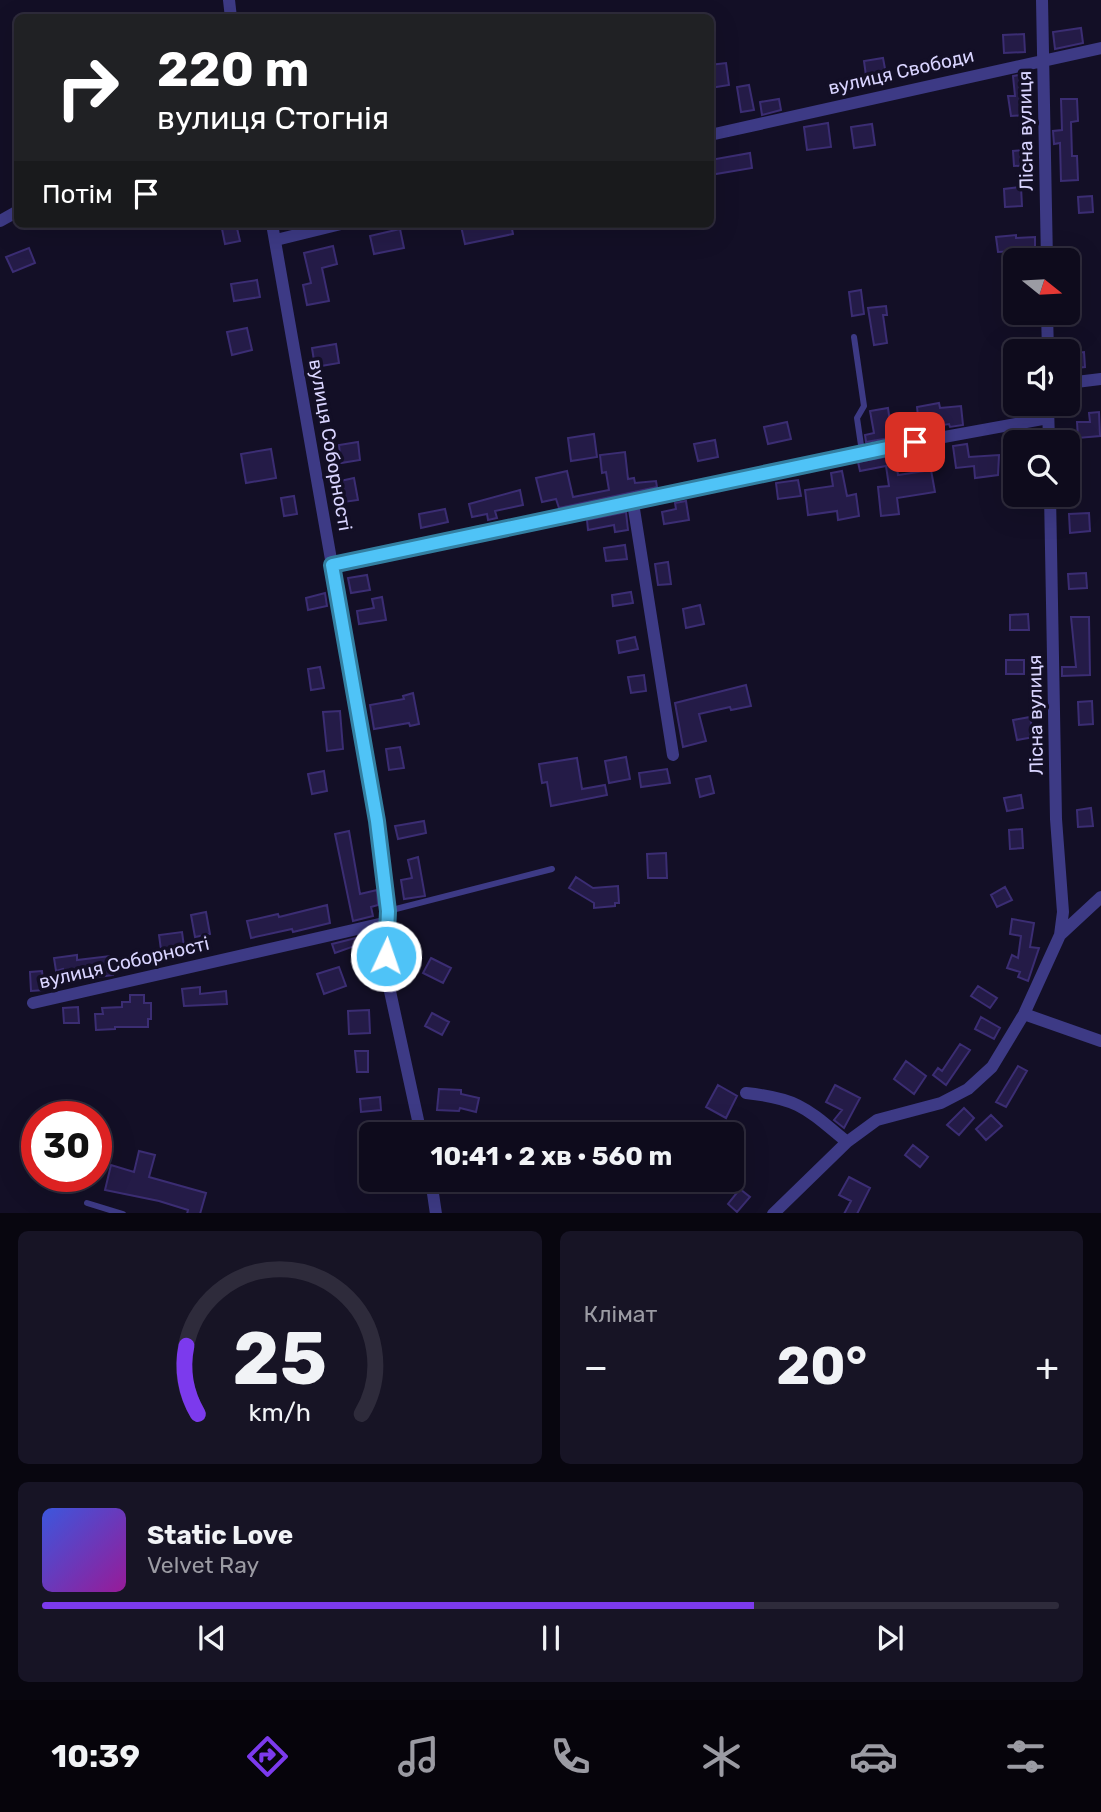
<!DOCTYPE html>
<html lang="uk">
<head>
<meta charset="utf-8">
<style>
	body { margin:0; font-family:Rubik,sans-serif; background:#171425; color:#f1f3f6; height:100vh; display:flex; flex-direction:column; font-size:26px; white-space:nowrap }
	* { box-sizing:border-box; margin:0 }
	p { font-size:23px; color:#9b9ba3 }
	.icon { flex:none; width:38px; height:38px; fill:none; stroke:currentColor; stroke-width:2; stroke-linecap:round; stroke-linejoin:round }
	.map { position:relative; height:1213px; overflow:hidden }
	.panel { display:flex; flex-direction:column; gap:18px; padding:18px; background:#08060f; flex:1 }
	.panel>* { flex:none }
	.top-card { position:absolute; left:14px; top:14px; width:700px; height:214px; border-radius:10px; box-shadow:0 7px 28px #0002,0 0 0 2px #2e2b3b; background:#202124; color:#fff; overflow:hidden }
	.needle { width:46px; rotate:108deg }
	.tools { position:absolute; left:1003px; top:248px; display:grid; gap:14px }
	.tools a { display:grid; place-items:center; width:77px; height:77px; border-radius:10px; background:#0e0b1c; box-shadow:0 7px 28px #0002,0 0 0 2px #2e2b3b; font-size:35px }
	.speed { position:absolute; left:21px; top:1101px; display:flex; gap:14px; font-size:35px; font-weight:700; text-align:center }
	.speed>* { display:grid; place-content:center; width:91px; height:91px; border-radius:50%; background:#0e0b1c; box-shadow:0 7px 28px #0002,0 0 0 2px #2e2b3b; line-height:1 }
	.speed .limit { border:10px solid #d22; background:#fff; color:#111 }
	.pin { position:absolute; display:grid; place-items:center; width:60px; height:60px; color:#fff; margin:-30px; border-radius:14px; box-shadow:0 4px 10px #0006 }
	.me { position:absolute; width:77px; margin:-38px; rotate:3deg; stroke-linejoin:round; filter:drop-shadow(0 0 5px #0008) }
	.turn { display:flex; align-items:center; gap:24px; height:147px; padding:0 28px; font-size:32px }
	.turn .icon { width:91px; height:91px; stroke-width:2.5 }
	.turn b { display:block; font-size:49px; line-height:60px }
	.then { display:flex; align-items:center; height:66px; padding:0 28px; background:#0003; gap:14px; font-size:26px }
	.big { font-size:52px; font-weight:700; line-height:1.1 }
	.panel .card { flex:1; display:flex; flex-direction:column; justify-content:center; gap:10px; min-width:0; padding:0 24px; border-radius:10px; background:#171425 }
	.panel .dial { align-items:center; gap:0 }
	.dial svg { height:182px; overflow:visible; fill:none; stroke:#2e2b3b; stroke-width:7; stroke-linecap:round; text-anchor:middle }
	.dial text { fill:#f1f3f6; stroke:none }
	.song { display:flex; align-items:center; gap:21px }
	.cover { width:84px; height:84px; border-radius:10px; background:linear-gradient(135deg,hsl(230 70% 55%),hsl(300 70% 35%)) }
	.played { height:7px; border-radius:4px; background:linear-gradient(90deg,#7c3aed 70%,#2e2b3b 70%) }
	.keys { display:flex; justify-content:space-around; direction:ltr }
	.heat { display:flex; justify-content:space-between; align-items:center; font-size:38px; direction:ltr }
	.panel .tiles { flex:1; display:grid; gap:18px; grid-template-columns:1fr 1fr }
	.card:last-child { grid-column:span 2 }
	.trip { position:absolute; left:359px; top:1122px; width:385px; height:70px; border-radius:10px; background:#0e0b1c; box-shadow:0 7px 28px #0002,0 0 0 2px #2e2b3b; font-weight:700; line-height:70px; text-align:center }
	.tabs { display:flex; height:112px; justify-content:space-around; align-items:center; background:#06040b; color:#9b9ba3 }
	.tabs .icon { width:49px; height:49px }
	.tabs .active { color:#7c3aed }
	.tabs b { font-size:32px; color:#f1f3f6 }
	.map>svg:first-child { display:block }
	.building { fill:#241b47; stroke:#3b2d73; stroke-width:2 }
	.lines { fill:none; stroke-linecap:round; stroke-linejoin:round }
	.lane { stroke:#3d3a85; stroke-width:6 }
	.street { stroke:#3d3a85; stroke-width:12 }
	.route-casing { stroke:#337fa1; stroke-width:18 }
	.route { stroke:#4fc3f7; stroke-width:12 }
	.labels { text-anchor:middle; stroke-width:7; stroke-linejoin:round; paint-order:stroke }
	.street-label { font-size:19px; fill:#d9d4ff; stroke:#130f26 }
</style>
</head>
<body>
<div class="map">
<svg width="1101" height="1214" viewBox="0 0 1101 1214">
	<rect width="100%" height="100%" fill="#130f26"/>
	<!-- building -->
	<path class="building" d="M 1081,28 L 1083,43 L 1055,49 L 1053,32 Z
		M 1024,34 L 1025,52 L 1004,53 L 1003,35 Z
		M 883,58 L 886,74 L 866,76 L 864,61 Z
		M 726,63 L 729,85 L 710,88 L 710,65 Z
		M 1030,73 L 1031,82 L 1023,83 L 1026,115 L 1011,116 L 1008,96 L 1015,96 L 1013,76 Z
		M 749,85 L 754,110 L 741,112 L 737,87 Z
		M 779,99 L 781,110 L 762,115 L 760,102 Z
		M 1061,99 L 1077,99 L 1078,121 L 1071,122 L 1072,156 L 1077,156 L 1078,180 L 1061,181 L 1060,143 L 1054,144 L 1053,131 L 1062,130 Z
		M 828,123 L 831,147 L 807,150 L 804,127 Z
		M 872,124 L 875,145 L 854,148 L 851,127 Z
		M 1030,149 L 1031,165 L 1014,166 L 1013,151 Z
		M 750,153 L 752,168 L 710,175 L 710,160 Z
		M 1021,187 L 1022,206 L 1005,207 L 1004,189 Z
		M 1092,196 L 1093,212 L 1079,213 L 1078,197 Z
		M 221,224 L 236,224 L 240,241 L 225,244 Z
		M 470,224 L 511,224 L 513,234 L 465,244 L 461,226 Z
		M 400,229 L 404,248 L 374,254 L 370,236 Z
		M 1016,235 L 1016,238 L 1035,237 L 1035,261 L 1017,261 L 1016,251 L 998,252 L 996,237 Z
		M 333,246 L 337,264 L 322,268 L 329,301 L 307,305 L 303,285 L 311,283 L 304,253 Z
		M 29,248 L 35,263 L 13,272 L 6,257 Z
		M 257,280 L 260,297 L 234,301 L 231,284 Z
		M 861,290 L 864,314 L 852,316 L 849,292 Z
		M 886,306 L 887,315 L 883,315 L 887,343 L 874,345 L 868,308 Z
		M 247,328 L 252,350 L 232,355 L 227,332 Z
		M 336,344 L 339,363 L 315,367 L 312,348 Z
		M 1084,352 L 1085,367 L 1068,369 L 1068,354 Z
		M 939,403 L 940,408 L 961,406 L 963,425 L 950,427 L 949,424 L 912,430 L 913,434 L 866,442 L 865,435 L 874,433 L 870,411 L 888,408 L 890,422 L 918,416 L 917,407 Z
		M 1099,412 L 1100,436 L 1078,438 L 1077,422 L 1090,422 L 1089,413 Z
		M 787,422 L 791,439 L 768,444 L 764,427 Z
		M 594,434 L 597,457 L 571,461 L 568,438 Z
		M 715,440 L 718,457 L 698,461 L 694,444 Z
		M 358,442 L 360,460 L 341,463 L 339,445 Z
		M 967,444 L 969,457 L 999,455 L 998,475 L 975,478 L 974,466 L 956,468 L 953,446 Z
		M 271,449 L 276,478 L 246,483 L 241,454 Z
		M 625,452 L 628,479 L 634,478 L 635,483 L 656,481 L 657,487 L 559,508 L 556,499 L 542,502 L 536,478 L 567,471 L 573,497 L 609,490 L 606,472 L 602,473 L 600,455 Z
		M 895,455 L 898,475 L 931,470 L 935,492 L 897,498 L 899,514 L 881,516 L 878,487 L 889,486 L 886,466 L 860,471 L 858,462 Z
		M 842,471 L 847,496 L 856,494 L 859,516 L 838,520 L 837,511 L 808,515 L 805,490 L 833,486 L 831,473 Z
		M 354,478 L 358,500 L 344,502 L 340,481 Z
		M 798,480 L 801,496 L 778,499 L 776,483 Z
		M 520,490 L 523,505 L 495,511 L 497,518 L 488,520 L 487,514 L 472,517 L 469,504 Z
		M 294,496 L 297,514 L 284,516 L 281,498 Z
		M 686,501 L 689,520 L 664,524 L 662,512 L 676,509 L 675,503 Z
		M 445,509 L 448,522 L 421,528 L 419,514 Z
		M 626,512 L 628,530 L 615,532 L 614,525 L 588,530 L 587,520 Z
		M 1089,513 L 1090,531 L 1070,533 L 1069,514 Z
		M 625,545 L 627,559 L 606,561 L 604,548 Z
		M 668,562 L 671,584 L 658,585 L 655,564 Z
		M 1086,573 L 1087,588 L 1069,589 L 1068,574 Z
		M 367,575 L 370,590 L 351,593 L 348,578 Z
		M 631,592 L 633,603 L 613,606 L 612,595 Z
		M 325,593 L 327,606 L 308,610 L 306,598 Z
		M 382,597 L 386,620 L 359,624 L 357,611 L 374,608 L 372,599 Z
		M 700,605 L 704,624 L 686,628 L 683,609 Z
		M 1028,614 L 1029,630 L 1010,630 L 1010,615 Z
		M 1071,617 L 1089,617 L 1090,675 L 1062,676 L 1062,667 L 1076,667 Z
		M 635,637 L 638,649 L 619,653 L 617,641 Z
		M 1006,660 L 1024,660 L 1024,674 L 1006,674 Z
		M 320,667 L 324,688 L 311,690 L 308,669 Z
		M 644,675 L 646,691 L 631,693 L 628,677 Z
		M 746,685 L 751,706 L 731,710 L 730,707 L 699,714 L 706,741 L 683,747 L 675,703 Z
		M 413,693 L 419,724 L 410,726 L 409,723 L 374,729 L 370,705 L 404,699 L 403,696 Z
		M 1092,701 L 1093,724 L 1079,725 L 1078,702 Z
		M 340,711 L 343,749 L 327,751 L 323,712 Z
		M 1030,717 L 1034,737 L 1017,740 L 1013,720 Z
		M 400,747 L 404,768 L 389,770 L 386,749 Z
		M 626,757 L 630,779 L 609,783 L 605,761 Z
		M 577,758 L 582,789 L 605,785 L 607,795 L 551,806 L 547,782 L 542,783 L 539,764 Z
		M 667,769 L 670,783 L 641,787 L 639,773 Z
		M 324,771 L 327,791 L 312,794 L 308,774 Z
		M 710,776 L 714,793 L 700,797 L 696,779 Z
		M 1021,795 L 1023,808 L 1007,811 L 1004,798 Z
		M 1091,808 L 1093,826 L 1078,827 L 1077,810 Z
		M 424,821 L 426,833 L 398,839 L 395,826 Z
		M 1022,829 L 1023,848 L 1010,849 L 1009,830 Z
		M 349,831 L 360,894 L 377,890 L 378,905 L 371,907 L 373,916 L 353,921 L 335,834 Z
		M 666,853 L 667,878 L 648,878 L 647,854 Z
		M 418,857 L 425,896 L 404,899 L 401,880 L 412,878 L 408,860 Z
		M 576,877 L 593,888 L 618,886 L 619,903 L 615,903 L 615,906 L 594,908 L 594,903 L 569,888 Z
		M 1005,887 L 1012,900 L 997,907 L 991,895 Z
		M 327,905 L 330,923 L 293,932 L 292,929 L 251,938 L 247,921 L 278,914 L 279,917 Z
		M 206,912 L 210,934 L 195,937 L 191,915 Z
		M 1012,919 L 1034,923 L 1030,947 L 1039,948 L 1028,981 L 1018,977 L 1020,972 L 1007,968 L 1012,955 L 1018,958 L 1021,936 L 1010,934 Z
		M 182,932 L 185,954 L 162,957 L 159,935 Z
		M 364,936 L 366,942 L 335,953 L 332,944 Z
		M 77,955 L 77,960 L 110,956 L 113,975 L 65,982 L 63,969 L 56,971 L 54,958 Z
		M 431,958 L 451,968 L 443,983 L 423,973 Z
		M 339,967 L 346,986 L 324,994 L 317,974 Z
		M 42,971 L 44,990 L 31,991 L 30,972 Z
		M 978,986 L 997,998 L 990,1008 L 971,996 Z
		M 200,987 L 200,994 L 226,991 L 227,1004 L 184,1006 L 182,989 Z
		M 130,995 L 144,995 L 144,1003 L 151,1003 L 151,1019 L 148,1019 L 148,1027 L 115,1027 L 115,1029 L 96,1030 L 95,1014 L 103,1014 L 102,1008 L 122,1007 L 122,1002 L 130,1002 Z
		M 78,1007 L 79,1023 L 64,1023 L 63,1008 Z
		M 369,1010 L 370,1033 L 349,1034 L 348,1011 Z
		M 432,1013 L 449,1022 L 442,1035 L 425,1026 Z
		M 981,1017 L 1000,1028 L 994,1039 L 975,1029 Z
		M 960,1044 L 970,1050 L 946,1085 L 933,1075 L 938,1068 L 942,1071 Z
		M 355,1051 L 368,1051 L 368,1072 L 357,1072 Z
		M 906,1061 L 926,1076 L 914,1094 L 894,1079 Z
		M 1018,1066 L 1027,1071 L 1006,1107 L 996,1102 Z
		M 718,1085 L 737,1096 L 726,1118 L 706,1107 Z
		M 835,1085 L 860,1098 L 844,1128 L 834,1120 L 842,1110 L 826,1102 Z
		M 439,1089 L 461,1090 L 461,1094 L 479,1098 L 476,1112 L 460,1108 L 459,1111 L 437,1110 Z
		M 380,1097 L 381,1110 L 361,1112 L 360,1099 Z
		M 964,1108 L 974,1118 L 959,1135 L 947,1125 Z
		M 991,1115 L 1002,1126 L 986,1140 L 976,1129 Z
		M 913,1145 L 928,1157 L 920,1167 L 905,1155 Z
		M 139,1151 L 155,1155 L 149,1177 L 206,1193 L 200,1214 L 187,1214 L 188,1210 L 159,1201 L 105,1190 L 111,1165 L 134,1172 Z
		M 849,1177 L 870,1188 L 857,1214 L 844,1214 L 851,1201 L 839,1195 Z
		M 740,1189 L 750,1197 L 737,1212 L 728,1204 Z"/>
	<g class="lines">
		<!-- lane -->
		<path class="lane" d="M 854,337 L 864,406 L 857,418 L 862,452
			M 388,911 L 552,869
			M 87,1203 L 123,1214"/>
		<!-- street -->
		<path class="street" d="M 229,0 L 231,18
			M 1042,0 L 1047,261
			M 710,135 L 1101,48
			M 0,221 L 18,211
			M 272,224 L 377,821 L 388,911 L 388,982 L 421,1134
			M 276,240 L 341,224
			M 1047,313 L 1048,352
			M 1068,383 L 1101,379
			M 1048,404 L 1049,443
			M 1050,495 L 1056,819 L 1063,912 L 1060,935
			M 633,503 L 673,755
			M 332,565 L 862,452 L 1048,418
			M 33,1003 L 388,922
			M 1024,1014 L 1101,1041
			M 746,1093 C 800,1099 807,1109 847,1142
			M 431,1180 L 436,1214
			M 773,1214 L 847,1142 L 877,1120 L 941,1103 L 968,1089 L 992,1067 L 1024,1014 L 1060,935 L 1101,897"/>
	</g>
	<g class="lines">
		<!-- route casing -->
		<g class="route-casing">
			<path id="route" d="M 386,956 L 388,911 L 377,821 L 332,565 L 915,442"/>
		</g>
		<!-- route -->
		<use href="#route" class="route"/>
	</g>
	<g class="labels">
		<!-- street labels -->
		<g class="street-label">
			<text transform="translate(901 71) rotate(-13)" y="7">вулиця Свободи</text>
			<text transform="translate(1025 131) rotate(-91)" y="7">Лісна вулиця</text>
			<text transform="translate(331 445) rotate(80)" y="7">вулиця Соборності</text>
			<text transform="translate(1035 715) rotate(-91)" y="7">Лісна вулиця</text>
			<text transform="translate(124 962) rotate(-13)" y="7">вулиця Соборності</text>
		</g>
	</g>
</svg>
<div class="tools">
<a><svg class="needle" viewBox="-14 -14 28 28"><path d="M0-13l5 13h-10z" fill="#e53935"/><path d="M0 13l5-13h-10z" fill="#9b9ba3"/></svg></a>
<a><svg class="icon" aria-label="sound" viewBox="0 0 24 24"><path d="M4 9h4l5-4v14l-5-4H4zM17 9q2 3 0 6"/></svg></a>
<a><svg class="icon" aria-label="search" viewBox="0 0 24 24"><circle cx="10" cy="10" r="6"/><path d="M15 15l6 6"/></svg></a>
</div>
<div class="speed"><div class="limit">30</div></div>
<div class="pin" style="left:915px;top:442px;background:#d93025"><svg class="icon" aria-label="arrive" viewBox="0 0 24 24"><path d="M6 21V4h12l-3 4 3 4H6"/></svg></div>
<svg class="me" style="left:386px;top:956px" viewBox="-20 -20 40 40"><circle r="17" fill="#4fc3f7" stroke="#fff" stroke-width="3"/><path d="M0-11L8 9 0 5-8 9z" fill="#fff"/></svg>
<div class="trip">10:41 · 2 хв · 560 m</div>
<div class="top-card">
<div class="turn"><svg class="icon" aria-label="right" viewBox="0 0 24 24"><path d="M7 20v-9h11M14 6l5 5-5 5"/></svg><div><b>220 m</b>вулиця Стогнія</div></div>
<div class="then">Потім<svg class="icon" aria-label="arrive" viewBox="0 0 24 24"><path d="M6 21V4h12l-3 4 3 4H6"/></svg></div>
</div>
</div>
<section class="panel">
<div class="tiles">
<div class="card dial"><svg viewBox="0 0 100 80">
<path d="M14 69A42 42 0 1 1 86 69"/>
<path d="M14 69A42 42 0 0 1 9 39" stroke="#7c3aed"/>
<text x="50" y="56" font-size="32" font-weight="700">25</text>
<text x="50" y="72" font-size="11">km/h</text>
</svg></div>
<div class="card"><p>Клімат</p>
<div class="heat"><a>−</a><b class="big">20°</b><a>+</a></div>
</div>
<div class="card">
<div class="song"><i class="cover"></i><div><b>Static Love</b><p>Velvet Ray</p></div></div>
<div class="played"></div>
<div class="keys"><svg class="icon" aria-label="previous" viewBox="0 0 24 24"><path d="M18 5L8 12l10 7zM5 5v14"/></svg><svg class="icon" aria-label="pause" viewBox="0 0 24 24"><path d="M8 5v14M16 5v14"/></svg><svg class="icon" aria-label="next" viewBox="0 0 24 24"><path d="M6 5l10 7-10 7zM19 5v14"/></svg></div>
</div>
</div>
</section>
<nav class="tabs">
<b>10:39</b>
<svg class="icon active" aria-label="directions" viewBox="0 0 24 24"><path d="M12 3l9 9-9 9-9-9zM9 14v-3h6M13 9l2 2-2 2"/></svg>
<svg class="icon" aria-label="music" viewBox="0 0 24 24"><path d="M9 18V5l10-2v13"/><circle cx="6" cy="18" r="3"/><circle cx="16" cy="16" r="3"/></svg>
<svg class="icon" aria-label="phone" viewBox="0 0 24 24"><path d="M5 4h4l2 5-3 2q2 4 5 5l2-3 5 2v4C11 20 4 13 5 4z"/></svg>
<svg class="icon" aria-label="climate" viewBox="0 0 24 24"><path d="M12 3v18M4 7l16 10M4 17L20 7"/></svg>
<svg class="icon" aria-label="car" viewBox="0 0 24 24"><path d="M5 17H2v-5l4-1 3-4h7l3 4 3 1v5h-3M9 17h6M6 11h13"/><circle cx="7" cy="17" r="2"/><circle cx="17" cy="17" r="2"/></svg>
<svg class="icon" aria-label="filters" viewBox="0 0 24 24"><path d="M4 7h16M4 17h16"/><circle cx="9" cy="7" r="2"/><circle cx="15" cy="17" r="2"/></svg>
</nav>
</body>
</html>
